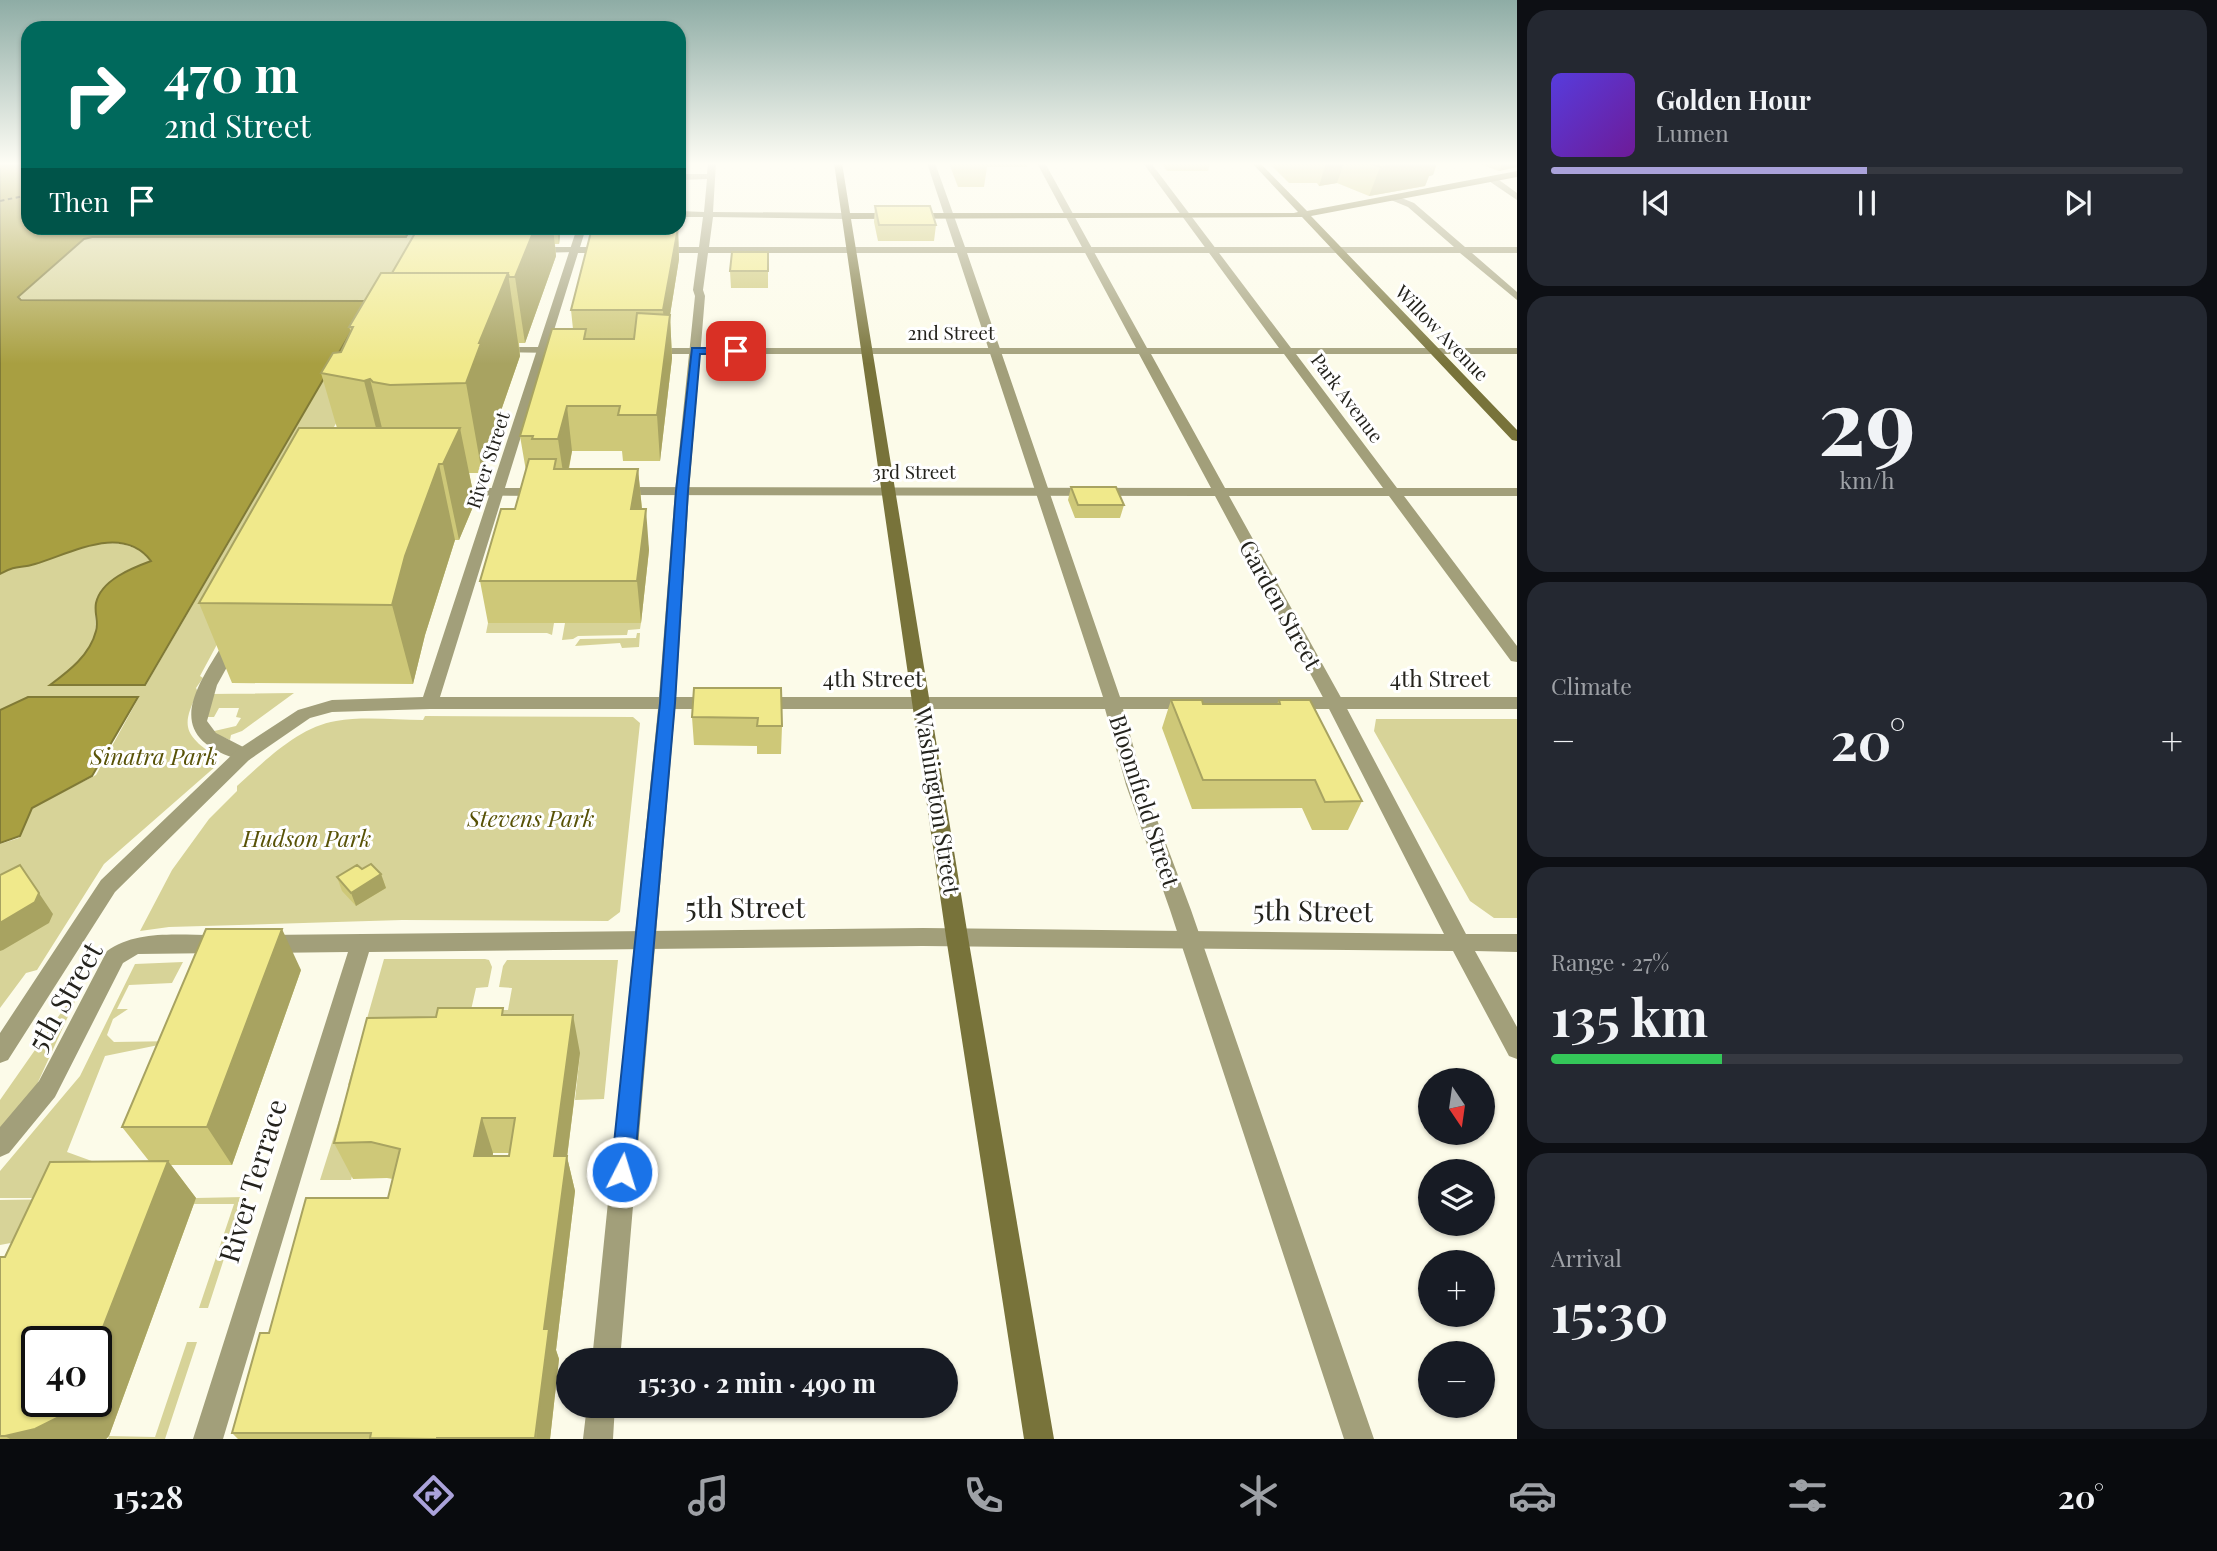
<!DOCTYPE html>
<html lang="en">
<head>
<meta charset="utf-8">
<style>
	body { margin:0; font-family:"Playfair Display",serif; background:#242831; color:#f1f3f6; height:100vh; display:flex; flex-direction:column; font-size:26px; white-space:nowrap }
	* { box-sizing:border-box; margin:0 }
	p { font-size:23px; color:#9ea1a6 }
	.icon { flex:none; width:38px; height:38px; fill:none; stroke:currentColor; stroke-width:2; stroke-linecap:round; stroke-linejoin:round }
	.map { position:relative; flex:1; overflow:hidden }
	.drawer { display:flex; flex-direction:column; gap:10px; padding:10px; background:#0d0f14; width:700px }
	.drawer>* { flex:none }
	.banner { position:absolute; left:21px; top:21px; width:665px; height:214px; border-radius:21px; box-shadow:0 2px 5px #0004; background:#00695c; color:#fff; overflow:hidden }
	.needle { width:46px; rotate:167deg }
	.controls { position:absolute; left:1418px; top:1068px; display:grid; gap:14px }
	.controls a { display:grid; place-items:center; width:77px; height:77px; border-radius:50%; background:#171b24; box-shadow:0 2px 5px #0004; font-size:35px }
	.speed { position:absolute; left:21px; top:1326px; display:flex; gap:14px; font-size:35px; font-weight:700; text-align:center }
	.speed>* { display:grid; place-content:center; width:91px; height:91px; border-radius:50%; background:#171b24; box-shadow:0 2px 5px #0004; line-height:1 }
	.speed .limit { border:4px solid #111; border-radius:10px; background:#fff; color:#111 }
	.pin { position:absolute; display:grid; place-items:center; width:60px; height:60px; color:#fff; margin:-30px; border-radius:14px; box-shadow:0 4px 10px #0006 }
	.me { position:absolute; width:77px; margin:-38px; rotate:5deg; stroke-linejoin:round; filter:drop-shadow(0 0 5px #0008) }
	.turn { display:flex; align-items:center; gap:24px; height:147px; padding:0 28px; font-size:32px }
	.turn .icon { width:91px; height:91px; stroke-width:2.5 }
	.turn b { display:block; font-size:49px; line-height:60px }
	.then { display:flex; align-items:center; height:66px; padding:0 28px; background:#0003; gap:14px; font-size:26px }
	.big { font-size:52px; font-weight:700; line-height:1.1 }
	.drawer .card { flex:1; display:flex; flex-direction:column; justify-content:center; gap:10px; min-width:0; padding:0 24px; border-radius:21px; background:#242831 }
	.drawer .dial { align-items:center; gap:0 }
	.dial b { font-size:91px; line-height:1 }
	.song { display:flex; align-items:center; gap:21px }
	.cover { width:84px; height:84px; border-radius:10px; background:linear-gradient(135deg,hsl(250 70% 55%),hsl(280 70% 35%)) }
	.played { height:7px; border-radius:4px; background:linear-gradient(90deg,#aaa2da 50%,#363941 50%) }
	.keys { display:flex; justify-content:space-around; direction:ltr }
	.heat { display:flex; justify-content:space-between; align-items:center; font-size:38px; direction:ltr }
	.charge { height:10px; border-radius:5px; background:linear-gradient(90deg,#34c759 27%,#363941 0) }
	.trip { position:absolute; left:556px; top:1348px; width:402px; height:70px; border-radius:35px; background:#171b24; box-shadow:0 2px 5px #0004; font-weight:700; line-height:70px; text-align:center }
	.tabs { display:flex; height:112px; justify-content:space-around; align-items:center; background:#090b0e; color:#9ea1a6 }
	.tabs .icon { width:49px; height:49px }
	.tabs .active { color:#aaa2da }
	.tabs b { font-size:32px; color:#f1f3f6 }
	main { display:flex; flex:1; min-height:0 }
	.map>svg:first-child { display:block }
	.green { fill:#d7d398 }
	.water { fill:#a89f41; stroke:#807a36; stroke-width:2 }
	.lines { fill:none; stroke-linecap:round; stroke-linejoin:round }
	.ferry { stroke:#39360d; stroke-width:2; stroke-dasharray:4.5 3.5; stroke-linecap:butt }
	.minor { fill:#a29f7a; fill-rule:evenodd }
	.tertiary { fill:#a29f7a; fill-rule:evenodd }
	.secondary { fill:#78733a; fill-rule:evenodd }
	.wall { fill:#cec878; fill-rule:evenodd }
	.shaded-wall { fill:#a8a361 }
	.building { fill:#f0e98b; stroke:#a8a361; stroke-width:2; fill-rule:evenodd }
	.route { fill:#1a73e8; stroke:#114b97; stroke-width:2 }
	.labels { text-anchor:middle; stroke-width:6; stroke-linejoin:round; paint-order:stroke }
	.far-street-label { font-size:19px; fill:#24231d; stroke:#fff }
	.street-label { font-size:23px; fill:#24231d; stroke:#fff }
	.park-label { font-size:23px; font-style:italic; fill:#585207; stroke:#fff }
	.near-street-label { font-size:28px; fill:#24231d; stroke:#fff }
</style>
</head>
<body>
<main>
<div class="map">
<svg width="1517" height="1439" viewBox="0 0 1517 1439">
	<rect width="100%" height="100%" fill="#fcfbe9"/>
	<!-- green -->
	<path class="green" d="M 413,228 L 445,228 L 369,362 L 200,676 L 203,678 L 196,688 L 198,692 C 180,727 185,735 216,757 L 216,766 L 104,864 L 37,970 L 26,973 L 0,1008 L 0,844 L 19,838 L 32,808 L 96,775 L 139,697 L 28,697 L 0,710 L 0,574 C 6,571 13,566 19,565 C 25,564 30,565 35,564 C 73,553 118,525 152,561 C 132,568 102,579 96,603 C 93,616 99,627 93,641 C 84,660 67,672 51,684 L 146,685 L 370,300 L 22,299 L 19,297 L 85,239 L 92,237 L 407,237 Z
		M 488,623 L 554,623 L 552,635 L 547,633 L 486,633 Z
		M 565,623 L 641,623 L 640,629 L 628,630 L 627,635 L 578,636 L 573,639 L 562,640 Z
		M 637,633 L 640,633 L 639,647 L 622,648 L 620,643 L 575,646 L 580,639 L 636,638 Z
		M 294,693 L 242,731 L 231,735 L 230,740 L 210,732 L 236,726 L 241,718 L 236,717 L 239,708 L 219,708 L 214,717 L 203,717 L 211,694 Z
		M 425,716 L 633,717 L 640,723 L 620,912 L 608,921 L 402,920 L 169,927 L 140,931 L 172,870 L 209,819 L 237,791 L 237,786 C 265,761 298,727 336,721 C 364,716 395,720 423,720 Z
		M 1376,719 L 1517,719 L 1517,918 L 1494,918 L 1470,901 L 1374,731 Z
		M 384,959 L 485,959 L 489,960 L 492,967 L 488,987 L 476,988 L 471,1010 L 366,1085 L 348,1085 Z
		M 507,960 L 618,960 L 604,1099 L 575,1100 L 580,1053 L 512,1053 L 502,1010 L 508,1010 L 512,988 L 499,987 L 503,966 Z
		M 183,962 L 172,983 L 129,985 L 117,1009 L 128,1009 L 113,1019 L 107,1035 L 114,1042 L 178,1041 L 105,1056 L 67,1152 L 100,1164 L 73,1198 L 0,1198 L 0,1171 L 80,1076 L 135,964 Z
		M 86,977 L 34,1091 L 0,1130 L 0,1100 Z
		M 369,1111 L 351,1180 L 320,1180 L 340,1117 L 342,1114 Z
		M 244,1197 L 208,1308 L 199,1308 L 234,1204 L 193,1204 L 196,1198 Z
		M 72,1199 L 16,1242 L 0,1245 L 0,1200 Z
		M 187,1342 L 197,1342 L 165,1439 L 108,1439 L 109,1436 L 155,1437 Z"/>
	<!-- water -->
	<path class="water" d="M 0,163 L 28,163 L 28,228 L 411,228 L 406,237 L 92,237 L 84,239 L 18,297 L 21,300 L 369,301 L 145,685 L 50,685 C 69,671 90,655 96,631 C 99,622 94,613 96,603 C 101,580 132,568 151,561 C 122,523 70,554 35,564 C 19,569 18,564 0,574 Z
		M 28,697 L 138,697 L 92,776 L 32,808 L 20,836 L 0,843 L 0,710 Z"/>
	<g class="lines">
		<!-- ferry -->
		<path class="ferry" d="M 0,201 L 28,195"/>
		<!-- minor -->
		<path class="minor" d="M 1037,163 L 1045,163 L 1147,348 L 1279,348 L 1143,163 L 1151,163 L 1291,348 L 1517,348 L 1517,354 L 1296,354 L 1397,488 L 1517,488 L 1517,496 L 1404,496 L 1517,646 L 1517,662 L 1511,661 L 1389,496 L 1229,496 L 1344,703 L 1466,934 L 1517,934 L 1517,952 L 1475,951 L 1517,1027 L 1517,1059 L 1509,1056 L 1453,951 L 923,946 L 369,952 L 223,1439 L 193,1439 L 348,952 L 264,953 L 257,950 L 253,944 L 257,938 L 264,935 L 923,928 L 1444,934 L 1326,703 L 1215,496 L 618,495 L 611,491 L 618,487 L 1211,488 L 1139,354 L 650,354 L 644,351 L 650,348 L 1136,348 ZM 1151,354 L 1284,354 L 1383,488 L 1225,488 Z
			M 1489,177 L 1495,177 L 1517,193 L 1517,200 L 1489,181 Z
			M 574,247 L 577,248 L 577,252 L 532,253 L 527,250 L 532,247 Z
			M 496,347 L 559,347 L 565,350 L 559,353 L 492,352 L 492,348 Z
			M 450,488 L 544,488 L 551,492 L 544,496 L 445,495 L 443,492 Z
			M 234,635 L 242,640 L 217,685 L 207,721 L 216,733 L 249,750 L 252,755 L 249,760 L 243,761 C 159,737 195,689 228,636 Z
			M 222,935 L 229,938 L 233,944 L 229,950 L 222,953 L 138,954 L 123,963 L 55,1097 L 9,1153 L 0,1157 L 0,1127 L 39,1081 L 107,951 C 139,928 184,936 222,935 Z"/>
		<!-- tertiary -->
		<path class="tertiary" d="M 708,163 L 716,163 L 713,212 L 846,213 L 851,216 L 846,219 L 713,217 L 709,247 L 955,247 L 927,163 L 935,163 L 965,247 L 1454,247 L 1408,207 L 1391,200 L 1391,196 L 1394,195 L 1414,203 L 1465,247 L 1517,247 L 1517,253 L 1472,253 L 1517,292 L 1517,300 L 1460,253 L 967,253 L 1120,697 L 1517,697 L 1517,709 L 1123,709 L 1144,785 L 1191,910 L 1374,1439 L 1344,1439 L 1170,910 L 1126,785 L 1105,709 L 760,709 L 751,703 L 760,697 L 1103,697 L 957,253 L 708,253 L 703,290 L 705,296 L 689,491 L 676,697 L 718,697 L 727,703 L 718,709 L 675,709 L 620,1360 L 592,1360 L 658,709 L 430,709 L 332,712 L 310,718 L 249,760 L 115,892 L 8,1060 L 0,1063 L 0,1033 L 101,880 L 237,750 L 298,710 L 332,700 L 423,697 L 577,228 L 586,228 L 580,247 L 609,247 L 614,250 L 609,253 L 578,253 L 440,697 L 659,697 L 675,491 L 695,296 L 693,290 L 698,253 L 658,253 L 653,250 L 658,247 L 699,247 L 703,217 L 679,217 L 679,211 L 704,212 L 707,179 L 679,180 L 679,174 L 707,174 Z
			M 587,1405 L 615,1405 L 613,1439 L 583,1439 Z"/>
		<!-- secondary -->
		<path class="secondary" d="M 834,163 L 842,163 L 850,213 L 1294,213 L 1298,212 L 1252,163 L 1260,163 L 1307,211 L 1517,171 L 1517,177 L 1311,216 L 1517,430 L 1517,441 L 1512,440 L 1302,217 L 851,219 L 968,937 L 1054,1439 L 1024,1439 L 946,937 Z"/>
	</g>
	<!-- wall -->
	<path class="wall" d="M 949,163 L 1027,163 L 1027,167 L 987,167 L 984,187 L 958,187 Z
		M 1161,163 L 1210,163 L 1208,171 L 1167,171 Z
		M 1269,163 L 1437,163 L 1433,175 L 1429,176 L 1425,186 L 1369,196 L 1337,183 L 1319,186 L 1317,183 L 1289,183 Z
		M 1477,163 L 1517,163 L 1517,167 L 1499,171 Z
		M 875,206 L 936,225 L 934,241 L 878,241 L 874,222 Z
		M 559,228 L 560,236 L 559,244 L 555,244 L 556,256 L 525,343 L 519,343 L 520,356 L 496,425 L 496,430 L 482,473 L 469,473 L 475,502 L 459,540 L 455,540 L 425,635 L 413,684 L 232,683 L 199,603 L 337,428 L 321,373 L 341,352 L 351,332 L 349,327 L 392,273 Z
		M 678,228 L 679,259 L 670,315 L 672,358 L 660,461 L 623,461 L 622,451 L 572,451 L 569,469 L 638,469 L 642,509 L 649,550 L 641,623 L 488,623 L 480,581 L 515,509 L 526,471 L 520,436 L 573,329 L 571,310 Z
		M 768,252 L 768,288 L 731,288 L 730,271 Z
		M 1071,487 L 1124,505 L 1120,518 L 1075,518 L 1068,500 Z
		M 694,688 L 782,726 L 781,754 L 757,754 L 757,746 L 694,745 L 692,717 Z
		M 1171,700 L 1203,704 L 1277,704 L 1279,700 L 1362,801 L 1348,830 L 1312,830 L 1302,808 L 1192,809 L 1162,728 Z
		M 362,869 L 381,874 L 386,888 L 356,906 L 342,891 L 337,877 Z
		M 301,970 L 232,1165 L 171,1165 L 196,1198 L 109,1436 L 106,1439 L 0,1439 L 0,1257 L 5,1257 L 149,1161 L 122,1127 Z
		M 506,1015 L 580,1053 L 567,1157 L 575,1191 L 556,1350 L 559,1359 L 550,1439 L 238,1439 L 232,1433 L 269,1333 L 388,1198 L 393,1179 L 387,1178 L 353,1179 L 334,1143 ZM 493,1153 L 509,1153 L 509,1156 L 493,1156 Z"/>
	<!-- shaded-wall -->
	<path class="shaded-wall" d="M 1326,163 L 1344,163 L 1337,183 L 1319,186 Z
		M 1402,163 L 1437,163 L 1433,175 L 1429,176 L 1425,186 L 1369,196 L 1380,167 Z
		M 1503,163 L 1517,163 L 1517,167 L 1499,171 Z
		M 535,228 L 553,228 L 556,256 L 525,343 L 515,277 Z
		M 553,228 L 559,228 L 560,236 L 559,244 L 557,229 Z
		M 678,228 L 679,259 L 670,315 L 672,358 L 660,461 L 657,415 L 665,344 L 663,310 Z
		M 508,273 L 520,356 L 496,425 L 496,430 L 482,473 L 466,383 L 479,343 Z
		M 370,379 L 392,469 L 387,471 L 364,381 Z
		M 567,406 L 572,451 L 565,486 L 558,439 Z
		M 460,428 L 475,502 L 459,540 L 443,464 Z
		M 439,464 L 455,540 L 425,635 L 413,684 L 392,605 L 405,556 Z
		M 638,469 L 642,510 L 631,509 Z
		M 646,509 L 649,550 L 641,623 L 637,581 Z
		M 20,865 L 53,914 L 49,923 L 3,950 L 0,951 L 0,923 Z
		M 381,874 L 386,888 L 356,906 L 351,893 Z
		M 282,929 L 301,970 L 232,1165 L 207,1127 Z
		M 573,1015 L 580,1053 L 567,1157 L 575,1191 L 556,1350 L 559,1359 L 550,1439 L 536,1439 L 544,1329 L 554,1156 Z
		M 482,1118 L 493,1153 L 487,1192 L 474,1156 Z
		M 168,1161 L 196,1198 L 109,1436 L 106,1439 L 10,1439 L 5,1436 L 74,1402 L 96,1402 L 96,1345 Z"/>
	<!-- building -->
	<path class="building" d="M 1369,163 L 1402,163 L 1380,167 Z
		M 875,206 L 930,206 L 936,225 L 879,225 Z
		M 418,228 L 535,228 L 515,277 L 509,277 L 508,273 L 392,273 Z
		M 592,228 L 678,228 L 663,310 L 571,310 Z
		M 732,252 L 768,252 L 768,271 L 730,271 Z
		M 381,273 L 508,273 L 479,343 L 481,343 L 466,383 L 390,385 L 373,382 L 370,379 L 364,381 L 321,373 L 333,353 L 341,352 L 353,327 L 349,327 Z
		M 637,313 L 670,315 L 657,415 L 618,415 L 620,406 L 567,406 L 558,439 L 532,439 L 533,436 L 520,436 L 552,329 L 586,329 L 584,339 L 634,339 Z
		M 299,428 L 460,428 L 443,464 L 439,464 L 405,556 L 392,605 L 199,603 Z
		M 529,459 L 556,459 L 554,469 L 638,469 L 631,509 L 646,509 L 637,581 L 480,581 L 501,509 L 515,509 Z
		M 1071,487 L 1116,487 L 1124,505 L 1078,505 Z
		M 694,688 L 781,688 L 782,726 L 757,726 L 758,718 L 692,717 Z
		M 1171,700 L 1202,700 L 1203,704 L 1280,704 L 1279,700 L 1310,700 L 1362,801 L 1325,802 L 1315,780 L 1203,780 Z
		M 371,864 L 381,874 L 351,893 L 337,877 L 357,865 L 362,869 Z
		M 20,865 L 39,893 L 35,902 L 0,923 L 0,875 Z
		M 206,929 L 282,929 L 207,1127 L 122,1127 Z
		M 438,1008 L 503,1008 L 502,1015 L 573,1015 L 554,1156 L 567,1156 L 544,1329 L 549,1329 L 535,1438 L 437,1438 L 437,1439 L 370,1438 L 371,1433 L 232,1433 L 260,1333 L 269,1333 L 306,1198 L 388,1198 L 400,1149 L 371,1142 L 334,1143 L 367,1018 L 436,1017 ZM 482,1118 L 515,1118 L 509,1156 L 474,1156 Z
		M 168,1161 L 96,1345 L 96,1342 L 37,1342 L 37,1402 L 74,1402 L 72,1407 L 61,1416 L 35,1429 L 5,1436 L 0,1436 L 0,1257 L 5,1257 L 50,1162 Z"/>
	<!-- sky -->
	<linearGradient id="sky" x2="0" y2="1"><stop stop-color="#8eaca5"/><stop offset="0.45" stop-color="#fefdf5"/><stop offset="1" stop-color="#fefdf5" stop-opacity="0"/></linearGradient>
	<rect width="1517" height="364" fill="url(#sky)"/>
	<!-- route -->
	<path class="route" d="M 692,348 L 736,348 L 741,351 L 736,354 L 700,354 L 688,491 L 675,703 L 634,1172 L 630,1180 L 622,1183 L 614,1180 L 611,1172 L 660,703 L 676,491 Z"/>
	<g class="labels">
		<!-- far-street labels -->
		<g class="far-street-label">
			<text x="951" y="340">2nd Street</text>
			<text transform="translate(1442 333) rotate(46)" y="7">Willow Avenue</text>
			<text transform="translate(1347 398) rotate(53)" y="7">Park Avenue</text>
			<text transform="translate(488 460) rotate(-72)" y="7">River Street</text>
			<text x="914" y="479">3rd Street</text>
		</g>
		<!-- street labels -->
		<g class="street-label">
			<text transform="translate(1280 605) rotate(61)" y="8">Garden Street</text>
			<text x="873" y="687">4th Street</text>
			<text x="1440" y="687">4th Street</text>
			<text transform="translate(937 801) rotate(81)" y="8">Washington Street</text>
			<text transform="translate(1144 801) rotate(72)" y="8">Bloomfield Street</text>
		</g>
		<!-- park labels -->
		<g class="park-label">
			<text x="154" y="765">Sinatra Park</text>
			<text x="531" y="827">Stevens Park</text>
			<text x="307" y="847">Hudson Park</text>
		</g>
		<!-- near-street labels -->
		<g class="near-street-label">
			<text x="745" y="918">5th Street</text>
			<text transform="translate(1313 911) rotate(1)" y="10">5th Street</text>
			<text transform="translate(65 997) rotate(-60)" y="10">5th Street</text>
			<text transform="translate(253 1181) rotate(-73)" y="10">River Terrace</text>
		</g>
	</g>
</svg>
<div class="controls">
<a><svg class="needle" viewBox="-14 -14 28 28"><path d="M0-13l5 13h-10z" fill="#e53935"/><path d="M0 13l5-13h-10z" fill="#9ea1a6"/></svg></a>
<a><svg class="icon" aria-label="layers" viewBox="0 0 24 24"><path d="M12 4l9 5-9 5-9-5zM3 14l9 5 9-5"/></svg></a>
<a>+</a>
<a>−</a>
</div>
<div class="speed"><div class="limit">40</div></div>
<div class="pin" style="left:736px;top:351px;background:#d93025"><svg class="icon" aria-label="arrive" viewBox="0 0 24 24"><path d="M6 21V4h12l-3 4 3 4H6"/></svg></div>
<svg class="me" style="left:622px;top:1172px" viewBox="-20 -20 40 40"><circle r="17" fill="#1a73e8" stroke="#fff" stroke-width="3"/><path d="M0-11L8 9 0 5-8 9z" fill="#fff"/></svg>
<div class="trip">15:30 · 2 min · 490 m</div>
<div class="banner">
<div class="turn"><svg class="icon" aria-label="right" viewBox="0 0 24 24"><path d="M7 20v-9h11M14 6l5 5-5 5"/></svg><div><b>470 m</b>2nd Street</div></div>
<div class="then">Then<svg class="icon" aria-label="arrive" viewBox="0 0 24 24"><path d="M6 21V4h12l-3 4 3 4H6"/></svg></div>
</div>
</div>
<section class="drawer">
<div class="card">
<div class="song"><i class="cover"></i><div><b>Golden Hour</b><p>Lumen</p></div></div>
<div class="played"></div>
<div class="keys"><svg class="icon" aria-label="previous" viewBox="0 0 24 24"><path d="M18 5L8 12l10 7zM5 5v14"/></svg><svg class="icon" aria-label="pause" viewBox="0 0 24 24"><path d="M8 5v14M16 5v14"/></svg><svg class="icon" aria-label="next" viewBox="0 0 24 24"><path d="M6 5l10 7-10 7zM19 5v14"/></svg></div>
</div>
<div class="card dial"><b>29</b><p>km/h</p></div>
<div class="card"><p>Climate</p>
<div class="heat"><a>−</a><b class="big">20°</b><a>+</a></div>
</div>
<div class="card"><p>Range · 27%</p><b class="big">135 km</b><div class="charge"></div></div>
<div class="card"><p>Arrival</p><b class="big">15:30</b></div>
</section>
</main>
<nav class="tabs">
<b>15:28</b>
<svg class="icon active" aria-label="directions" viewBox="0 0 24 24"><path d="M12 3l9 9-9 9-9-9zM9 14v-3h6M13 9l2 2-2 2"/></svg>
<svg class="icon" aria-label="music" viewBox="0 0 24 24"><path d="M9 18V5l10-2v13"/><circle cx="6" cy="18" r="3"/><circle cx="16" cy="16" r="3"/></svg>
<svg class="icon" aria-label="phone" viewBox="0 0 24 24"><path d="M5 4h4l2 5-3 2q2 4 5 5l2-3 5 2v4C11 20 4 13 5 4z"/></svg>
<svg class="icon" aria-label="climate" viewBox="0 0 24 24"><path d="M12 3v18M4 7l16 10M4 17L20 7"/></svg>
<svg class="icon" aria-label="car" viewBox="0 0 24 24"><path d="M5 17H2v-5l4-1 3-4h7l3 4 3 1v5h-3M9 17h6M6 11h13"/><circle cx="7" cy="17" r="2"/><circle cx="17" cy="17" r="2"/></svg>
<svg class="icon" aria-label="filters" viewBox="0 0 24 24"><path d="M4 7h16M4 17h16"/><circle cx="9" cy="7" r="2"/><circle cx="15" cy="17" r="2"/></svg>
<b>20°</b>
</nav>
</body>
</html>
